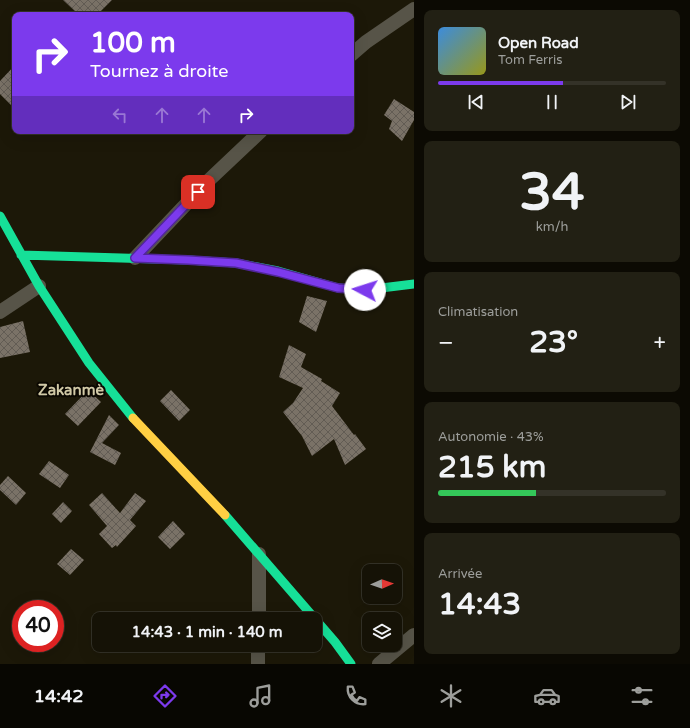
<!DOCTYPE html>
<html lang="fr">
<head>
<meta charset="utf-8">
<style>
	body { margin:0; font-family:"Varela Round",sans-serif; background:#222014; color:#f1f3f6; height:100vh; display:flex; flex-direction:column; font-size:15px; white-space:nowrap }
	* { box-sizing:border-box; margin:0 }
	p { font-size:13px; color:#9d9e9b }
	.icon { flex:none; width:22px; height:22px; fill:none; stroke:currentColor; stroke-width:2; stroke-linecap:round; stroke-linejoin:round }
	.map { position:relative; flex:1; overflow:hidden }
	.drawer { display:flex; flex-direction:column; gap:10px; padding:10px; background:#0c0a03; width:276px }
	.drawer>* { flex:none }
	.top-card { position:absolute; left:12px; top:12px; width:342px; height:122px; border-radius:8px; box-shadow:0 4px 16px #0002,0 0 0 1px #343228; background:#7c3aed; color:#fff; overflow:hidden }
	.needle { width:26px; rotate:88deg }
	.fabs { position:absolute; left:362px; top:564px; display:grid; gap:8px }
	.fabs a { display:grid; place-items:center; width:40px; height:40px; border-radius:8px; background:#151206; box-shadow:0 4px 16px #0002,0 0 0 1px #343228; font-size:20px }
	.speed { position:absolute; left:12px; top:600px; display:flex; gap:8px; font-size:20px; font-weight:700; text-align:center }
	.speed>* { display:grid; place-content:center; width:52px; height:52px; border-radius:50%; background:#151206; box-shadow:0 4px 16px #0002,0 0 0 1px #343228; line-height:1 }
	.speed .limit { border:6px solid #d22; background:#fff; color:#111 }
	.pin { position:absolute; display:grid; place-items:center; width:34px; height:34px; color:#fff; margin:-17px; border-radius:8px; box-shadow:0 2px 6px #0006 }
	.me { position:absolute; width:44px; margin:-22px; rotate:275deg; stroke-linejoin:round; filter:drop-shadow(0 0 3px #0008) }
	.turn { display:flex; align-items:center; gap:14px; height:84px; padding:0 12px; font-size:18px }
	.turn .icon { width:52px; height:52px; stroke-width:2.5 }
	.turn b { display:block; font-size:28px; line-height:34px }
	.lanes { display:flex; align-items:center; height:38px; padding:0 12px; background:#0003; justify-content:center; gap:20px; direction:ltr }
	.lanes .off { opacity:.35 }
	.big { font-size:30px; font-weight:700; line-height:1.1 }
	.drawer .card { flex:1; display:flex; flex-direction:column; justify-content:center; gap:6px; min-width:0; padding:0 14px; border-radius:8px; background:#222014 }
	.drawer .dial { align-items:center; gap:0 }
	.dial b { font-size:52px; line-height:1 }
	.song { display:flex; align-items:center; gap:12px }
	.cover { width:48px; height:48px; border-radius:6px; background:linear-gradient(135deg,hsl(210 70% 55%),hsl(60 70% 35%)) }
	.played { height:4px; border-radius:2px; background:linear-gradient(90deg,#7c3aed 55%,#343228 55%) }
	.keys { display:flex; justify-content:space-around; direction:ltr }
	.heat { display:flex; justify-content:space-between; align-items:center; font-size:22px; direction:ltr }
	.charge { height:6px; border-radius:3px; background:linear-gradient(90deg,#34c759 43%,#343228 0) }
	.trip { position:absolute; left:92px; top:612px; width:230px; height:40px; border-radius:8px; background:#151206; box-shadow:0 4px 16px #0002,0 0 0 1px #343228; font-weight:700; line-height:40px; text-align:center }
	.tab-bar { display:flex; height:64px; justify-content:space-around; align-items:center; background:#080702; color:#9d9e9b }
	.tab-bar .icon { width:28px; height:28px }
	.tab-bar .selected { color:#7c3aed }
	.tab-bar b { font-size:18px; color:#f1f3f6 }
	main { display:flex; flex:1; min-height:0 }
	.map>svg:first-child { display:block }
	.building { fill:url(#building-cross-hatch) }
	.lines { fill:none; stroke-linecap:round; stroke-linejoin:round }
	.street { stroke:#575448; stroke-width:14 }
	.fast { stroke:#16e098; stroke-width:9 }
	.slow { stroke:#ffcf43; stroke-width:9 }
	.route-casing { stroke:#51269a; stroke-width:10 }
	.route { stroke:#7c3aed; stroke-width:7 }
	.labels { text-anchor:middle; stroke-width:4; stroke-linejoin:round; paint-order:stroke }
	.quarter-label { font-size:15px; font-weight:bold; fill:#d1c9a6; stroke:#0b0801 }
</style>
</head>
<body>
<main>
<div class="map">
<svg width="414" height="664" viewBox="0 0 414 664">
	<defs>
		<pattern id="building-cross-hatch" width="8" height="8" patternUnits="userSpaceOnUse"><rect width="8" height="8" fill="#7a7267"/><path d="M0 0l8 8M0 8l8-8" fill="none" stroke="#625c54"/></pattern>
	</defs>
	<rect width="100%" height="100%" fill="#1c1808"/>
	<!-- building -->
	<path class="building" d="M 63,0 L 112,0 L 97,15 L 79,15 Z
		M 15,65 L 15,109 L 0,94 L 0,81 Z
		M 394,99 L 414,112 L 414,120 L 402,141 L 389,129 L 392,121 L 384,115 Z
		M 307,296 L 327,301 L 316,332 L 299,322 Z
		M 23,321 L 30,352 L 0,358 L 0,327 Z
		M 289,345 L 306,354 L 301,367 L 322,379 L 321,381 L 340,393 L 332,406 L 354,435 L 355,434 L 366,449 L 345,465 L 334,439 L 312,456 L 302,436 L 283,412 L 293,403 L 303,388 L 279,377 Z
		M 88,390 L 101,402 L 78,426 L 65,414 Z
		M 171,390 L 190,410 L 179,421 L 160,401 Z
		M 109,415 L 119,425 L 102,443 L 121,453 L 115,465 L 90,452 Z
		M 49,461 L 69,475 L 60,488 L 39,474 Z
		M 8,476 L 26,493 L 16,505 L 0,490 L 0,485 Z
		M 102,493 L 120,513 L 135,493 L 146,501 L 130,520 L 136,526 L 117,547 L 116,545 L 112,548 L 99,534 L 107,526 L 89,505 Z
		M 63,502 L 72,511 L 61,523 L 52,514 Z
		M 173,521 L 185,534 L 170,549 L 158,537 Z
		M 71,549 L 84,560 L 70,575 L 57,564 Z"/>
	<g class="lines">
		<!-- street -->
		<path class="street" d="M 351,55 L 366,42 L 414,9
			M 135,258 L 208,181 L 261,131
			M 0,312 L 39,286
			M 259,619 L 259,554
			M 258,664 L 258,645
			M 379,664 L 414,635"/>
		<!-- fast -->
		<path class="fast" d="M 0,216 L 39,286 L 89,363 L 133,418
			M 21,255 L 188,260 L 236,263 L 278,271 L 338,288 L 365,290 L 414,284
			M 225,515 L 335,642 L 351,664"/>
		<!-- slow -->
		<path class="slow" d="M 133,418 L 225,515"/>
	</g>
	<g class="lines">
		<!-- route casing -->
		<g class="route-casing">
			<path id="route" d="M 198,192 L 135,258 L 188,260 L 236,263 L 278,272 L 338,288 L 365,290"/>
		</g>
		<!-- route -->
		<use href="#route" class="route"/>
	</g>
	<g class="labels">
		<!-- quarter labels -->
		<g class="quarter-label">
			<text x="71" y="395">Zakanmè</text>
		</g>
	</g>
</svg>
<div class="fabs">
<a><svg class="needle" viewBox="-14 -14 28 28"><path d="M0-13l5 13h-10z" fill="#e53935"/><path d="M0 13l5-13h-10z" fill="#9d9e9b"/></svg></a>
<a><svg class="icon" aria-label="layers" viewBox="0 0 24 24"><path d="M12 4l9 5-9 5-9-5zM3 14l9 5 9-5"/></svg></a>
</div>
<div class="speed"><div class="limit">40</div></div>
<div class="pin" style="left:198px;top:192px;background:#d93025"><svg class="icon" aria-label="arrive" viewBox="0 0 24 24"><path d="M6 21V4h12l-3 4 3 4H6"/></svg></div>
<svg class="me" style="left:365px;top:290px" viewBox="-20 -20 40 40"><circle r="19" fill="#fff"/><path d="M0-13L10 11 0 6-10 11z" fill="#7c3aed"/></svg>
<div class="trip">14:43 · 1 min · 140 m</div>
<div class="top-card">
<div class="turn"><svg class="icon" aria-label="right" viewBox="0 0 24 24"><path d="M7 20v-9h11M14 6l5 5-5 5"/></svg><div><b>100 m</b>Tournez à droite</div></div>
<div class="lanes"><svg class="icon off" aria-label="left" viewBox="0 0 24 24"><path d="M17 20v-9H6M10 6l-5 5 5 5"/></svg><svg class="icon off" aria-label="ahead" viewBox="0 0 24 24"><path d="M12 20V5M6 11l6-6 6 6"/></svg><svg class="icon off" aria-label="ahead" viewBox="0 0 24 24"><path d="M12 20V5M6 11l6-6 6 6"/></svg><svg class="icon" aria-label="right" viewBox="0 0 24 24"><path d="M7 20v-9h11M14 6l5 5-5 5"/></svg></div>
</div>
</div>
<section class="drawer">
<div class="card">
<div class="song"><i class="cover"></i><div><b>Open Road</b><p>Tom Ferris</p></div></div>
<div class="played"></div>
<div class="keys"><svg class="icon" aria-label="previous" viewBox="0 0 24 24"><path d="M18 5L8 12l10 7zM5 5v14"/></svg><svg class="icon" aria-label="pause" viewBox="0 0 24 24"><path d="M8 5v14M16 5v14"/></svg><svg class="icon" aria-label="next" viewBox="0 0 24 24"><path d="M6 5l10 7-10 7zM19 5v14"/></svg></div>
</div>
<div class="card dial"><b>34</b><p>km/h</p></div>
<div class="card"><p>Climatisation</p>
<div class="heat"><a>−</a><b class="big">23°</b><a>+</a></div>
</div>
<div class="card"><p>Autonomie · 43%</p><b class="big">215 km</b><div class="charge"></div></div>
<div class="card"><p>Arrivée</p><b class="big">14:43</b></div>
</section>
</main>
<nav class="tab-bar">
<b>14:42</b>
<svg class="icon selected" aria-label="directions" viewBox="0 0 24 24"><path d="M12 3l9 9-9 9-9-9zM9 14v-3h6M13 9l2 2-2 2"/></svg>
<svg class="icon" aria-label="music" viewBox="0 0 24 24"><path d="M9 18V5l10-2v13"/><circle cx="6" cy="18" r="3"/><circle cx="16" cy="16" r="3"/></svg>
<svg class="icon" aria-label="phone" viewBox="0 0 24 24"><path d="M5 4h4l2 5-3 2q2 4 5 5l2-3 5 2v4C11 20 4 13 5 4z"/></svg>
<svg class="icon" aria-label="climate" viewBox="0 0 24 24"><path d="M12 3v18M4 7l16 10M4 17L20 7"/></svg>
<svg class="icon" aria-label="car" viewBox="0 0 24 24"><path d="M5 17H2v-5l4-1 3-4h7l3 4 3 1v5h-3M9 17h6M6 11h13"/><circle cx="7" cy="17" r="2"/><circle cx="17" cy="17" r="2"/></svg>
<svg class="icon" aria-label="filters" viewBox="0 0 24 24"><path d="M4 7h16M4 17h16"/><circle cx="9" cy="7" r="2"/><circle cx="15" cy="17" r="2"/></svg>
</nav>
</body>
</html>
